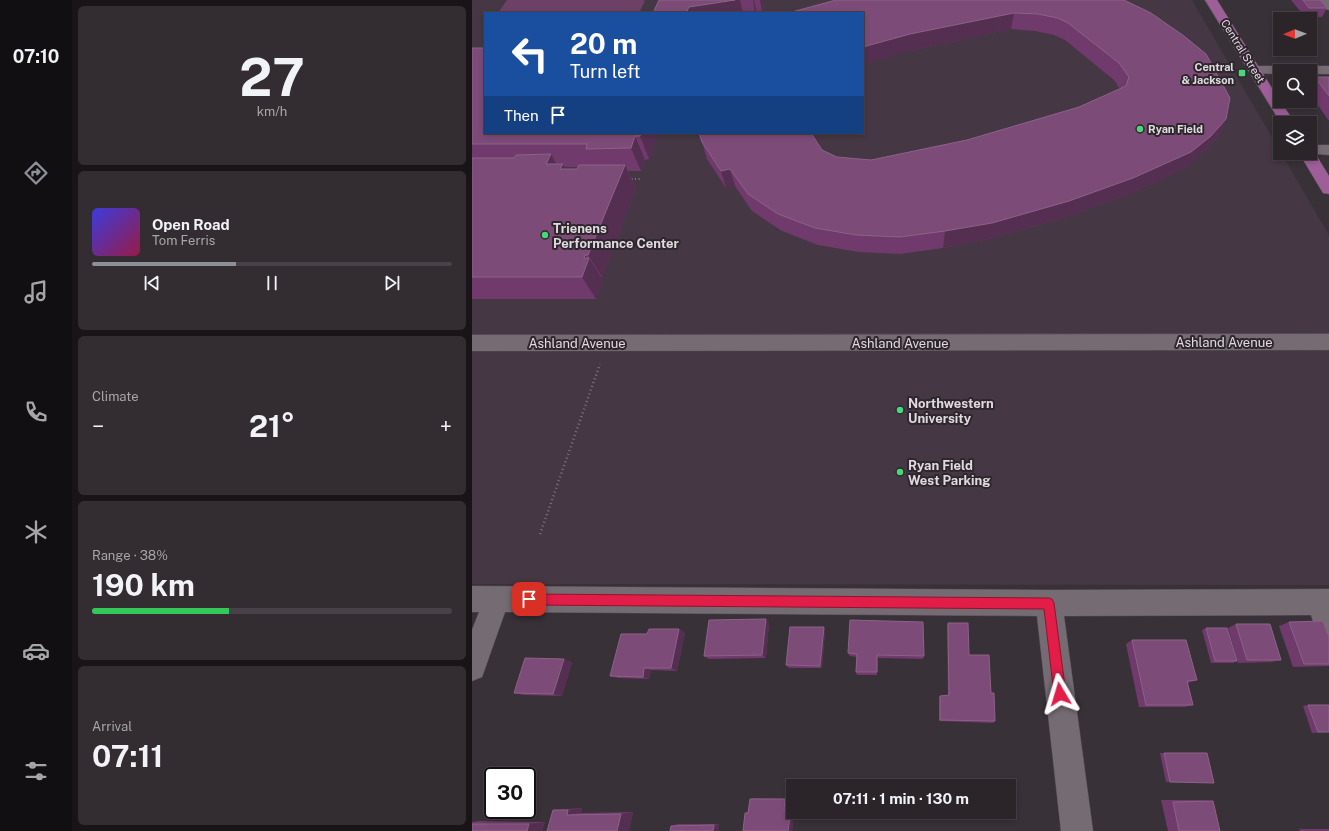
<!DOCTYPE html>
<html lang="en">
<head>
<meta charset="utf-8">
<style>
	body { margin:0; font-family:"Public Sans",sans-serif; background:#332d32; color:#f1f3f6; height:100vh; display:flex; flex-direction:column; font-size:15px; white-space:nowrap }
	* { box-sizing:border-box; margin:0 }
	p { font-size:13px; color:#a6a5a8 }
	.icon { flex:none; width:22px; height:22px; fill:none; stroke:currentColor; stroke-width:2; stroke-linecap:round; stroke-linejoin:round }
	.map { position:relative; flex:1; overflow:hidden }
	.details { display:flex; flex-direction:column; gap:6px; padding:6px; background:#181417; width:400px }
	.details>* { flex:none }
	.hud { position:absolute; left:12px; top:12px; width:380px; height:122px; border-radius:0px; box-shadow:0 2px 6px #0003,0 0 0 1px #474247; background:#1a4fa0; color:#fff; overflow:hidden }
	.needle { width:26px; rotate:269deg }
	.fabs { position:absolute; left:801px; top:12px; display:grid; gap:8px }
	.fabs a { display:grid; place-items:center; width:44px; height:44px; border-radius:0px; background:#2b252a; box-shadow:0 2px 6px #0003,0 0 0 1px #474247; font-size:20px }
	.speed { position:absolute; left:12px; top:767px; display:flex; gap:8px; font-size:20px; font-weight:700; text-align:center }
	.speed>* { display:grid; place-content:center; width:52px; height:52px; border-radius:50%; background:#2b252a; box-shadow:0 2px 6px #0003,0 0 0 1px #474247; line-height:1 }
	.speed .limit { border:2px solid #111; border-radius:6px; background:#fff; color:#111 }
	.pin { position:absolute; display:grid; place-items:center; width:34px; height:34px; color:#fff; margin:-17px; border-radius:8px; box-shadow:0 2px 6px #0006 }
	.me { position:absolute; width:44px; margin:-22px; rotate:353deg; stroke-linejoin:round; filter:drop-shadow(0 0 3px #0008) }
	.turn { display:flex; align-items:center; gap:14px; height:84px; padding:0 20px; font-size:18px }
	.turn .icon { width:52px; height:52px; stroke-width:2.5 }
	.turn b { display:block; font-size:28px; line-height:34px }
	.then { display:flex; align-items:center; height:38px; padding:0 20px; background:#0003; gap:8px; font-size:15px }
	.big { font-size:30px; font-weight:700; line-height:1.1 }
	.details .widget { flex:1; display:flex; flex-direction:column; justify-content:center; gap:6px; min-width:0; padding:0 14px; border-radius:6px; background:#332d32 }
	.details .dial { align-items:center; gap:0 }
	.dial b { font-size:52px; line-height:1 }
	.song { display:flex; align-items:center; gap:12px }
	.cover { width:48px; height:48px; border-radius:6px; background:linear-gradient(135deg,hsl(240 70% 55%),hsl(340 70% 35%)) }
	.played { height:4px; border-radius:2px; background:linear-gradient(90deg,#8c9099 40%,#474247 40%) }
	.keys { display:flex; justify-content:space-around; direction:ltr }
	.heat { display:flex; justify-content:space-between; align-items:center; font-size:22px; direction:ltr }
	.charge { height:6px; border-radius:3px; background:linear-gradient(90deg,#34c759 38%,#474247 0) }
	.trip { position:absolute; left:314px; top:779px; width:230px; height:40px; border-radius:0px; background:#2b252a; box-shadow:0 2px 6px #0003,0 0 0 1px #474247; font-weight:700; line-height:40px; text-align:center }
	main { display:flex; flex:1; min-height:0 }
	.tab-bar { display:flex; flex-direction:column; width:72px; justify-content:space-around; align-items:center; background:#110f11; color:#a6a5a8 }
	.tab-bar .icon { width:28px; height:28px }
	.tab-bar .active { color:#8c9099 }
	.tab-bar b { font-size:18px; color:#f1f3f6 }
	.map>svg:first-child { display:block }
	.built { fill:#453743; fill-rule:evenodd }
	.green { fill:#6d4068 }
	.lines { fill:none; stroke-linecap:round; stroke-linejoin:round }
	.minor-casing { stroke:#564f55; stroke-width:1 }
	.major-casing { stroke:#564f55; stroke-width:1 }
	.path-far1 { stroke:#7d767c; stroke-width:2; stroke-dasharray:1 2.5; stroke-linecap:butt }
	.path { stroke:#7d767c; stroke-width:2.5; stroke-dasharray:1 3; stroke-linecap:butt }
	.minor { fill:#756b73; fill-rule:evenodd }
	.major { fill:#9e5e98; fill-rule:evenodd }
	.wall { fill:#703a6c; fill-rule:evenodd }
	.shaded-wall { fill:#552f52 }
	.building { fill:#7c4b78; stroke:#8c6288 }
	.route { fill:#e11d48; stroke:#92132f }
	.poi-dot { fill:#48d779; stroke:#2f272e; stroke-width:1.5 }
	.labels { text-anchor:middle; stroke-width:4; stroke-linejoin:round; paint-order:stroke }
	.far-street-label { font-size:11px; fill:#e0dadf; stroke:#2f272e }
	.far-poi-label { font-size:11px; font-weight:bold; fill:#e0dadf; stroke:#2f272e; text-anchor:end }
	.poi-label { font-size:13px; font-weight:bold; fill:#e0dadf; stroke:#2f272e; text-anchor:start }
	.street-label { font-size:13px; fill:#e0dadf; stroke:#2f272e }
</style>
</head>
<body>
<main>
<nav class="tab-bar">
<b>07:10</b>
<svg class="icon active" aria-label="directions" viewBox="0 0 24 24"><path d="M12 3l9 9-9 9-9-9zM9 14v-3h6M13 9l2 2-2 2"/></svg>
<svg class="icon" aria-label="music" viewBox="0 0 24 24"><path d="M9 18V5l10-2v13"/><circle cx="6" cy="18" r="3"/><circle cx="16" cy="16" r="3"/></svg>
<svg class="icon" aria-label="phone" viewBox="0 0 24 24"><path d="M5 4h4l2 5-3 2q2 4 5 5l2-3 5 2v4C11 20 4 13 5 4z"/></svg>
<svg class="icon" aria-label="climate" viewBox="0 0 24 24"><path d="M12 3v18M4 7l16 10M4 17L20 7"/></svg>
<svg class="icon" aria-label="car" viewBox="0 0 24 24"><path d="M5 17H2v-5l4-1 3-4h7l3 4 3 1v5h-3M9 17h6M6 11h13"/><circle cx="7" cy="17" r="2"/><circle cx="17" cy="17" r="2"/></svg>
<svg class="icon" aria-label="filters" viewBox="0 0 24 24"><path d="M4 7h16M4 17h16"/><circle cx="9" cy="7" r="2"/><circle cx="15" cy="17" r="2"/></svg>
</nav>
<section class="details">
<div class="widget dial"><b>27</b><p>km/h</p></div>
<div class="widget">
<div class="song"><i class="cover"></i><div><b>Open Road</b><p>Tom Ferris</p></div></div>
<div class="played"></div>
<div class="keys"><svg class="icon" aria-label="previous" viewBox="0 0 24 24"><path d="M18 5L8 12l10 7zM5 5v14"/></svg><svg class="icon" aria-label="pause" viewBox="0 0 24 24"><path d="M8 5v14M16 5v14"/></svg><svg class="icon" aria-label="next" viewBox="0 0 24 24"><path d="M6 5l10 7-10 7zM19 5v14"/></svg></div>
</div>
<div class="widget"><p>Climate</p>
<div class="heat"><a>−</a><b class="big">21°</b><a>+</a></div>
</div>
<div class="widget"><p>Range · 38%</p><b class="big">190 km</b><div class="charge"></div></div>
<div class="widget"><p>Arrival</p><b class="big">07:11</b></div>
</section>
<div class="map">
<svg width="857" height="831" viewBox="0 0 857 831">
	<rect width="100%" height="100%" fill="#393138"/>
	<!-- built -->
	<path class="built" d="M 0,0 L 720,0 L 857,235 L 857,585 L 0,584 ZM 13,13 L 391,13 L 391,133 L 13,133 Z"/>
	<!-- green -->
	<path class="green" d="M 35,0 L 171,0 L 173,1 L 167,13 L 26,13 Z"/>
	<g class="lines">
		<!-- minor casing -->
		<g class="minor-casing">
			<path id="minor" d="M 845,0 L 857,0 L 857,10 L 853,9 Z
				M 783,66 L 857,66 L 857,74 L 838,74 L 838,71 L 808,71 L 808,74 L 778,73 L 776,70 L 778,67 Z
				M 838,145 L 857,145 L 857,155 L 832,153 L 838,153 Z
				M 857,334 L 857,350 L 0,351 L 0,335 Z
				M 0,586 L 577,590 L 857,589 L 857,643 L 847,639 L 839,615 L 592,616 L 621,831 L 589,831 L 565,616 L 33,612 L 10,677 L 0,681 L 0,630 L 7,612 L 0,612 Z"/>
		</g>
		<!-- major casing -->
		<g class="major-casing">
			<path id="major" d="M 733,0 L 745,0 L 808,101 L 823,123 L 809,123 Z
				M 838,149 L 841,150 L 857,176 L 857,194 L 851,193 L 827,153 L 838,153 Z"/>
		</g>
		<!-- path-far1 -->
		<path class="path-far1" d="M 156,179 L 168,179"/>
		<!-- path -->
		<path class="path" d="M 68,534 L 128,364"/>
		<!-- minor -->
		<use href="#minor" class="minor"/>
		<!-- major -->
		<use href="#major" class="major"/>
	</g>
	<!-- wall -->
	<path class="wall" d="M 187,0 L 291,0 L 292,9 L 291,13 L 181,13 Z
		M 652,0 L 754,119 L 746,137 L 730,153 L 711,169 L 655,195 L 592,218 L 517,239 L 471,248 L 428,254 L 386,252 L 346,245 L 310,231 L 280,211 L 263,186 L 254,188 L 235,159 L 230,142 L 350,150 L 365,157 L 399,160 L 495,140 L 607,107 L 648,89 L 642,80 L 593,40 L 582,35 L 563,31 L 539,29 L 438,51 L 391,13 Z
		M 819,0 L 848,0 L 855,8 L 850,17 L 833,17 Z
		M 0,48 L 187,133 L 177,159 L 173,160 L 169,171 L 156,171 L 164,189 L 130,277 L 129,277 L 131,280 L 124,299 L 0,299 ZM 93,167 L 106,167 L 105,169 L 94,169 Z
		M 843,77 L 857,77 L 857,121 L 838,94 L 838,85 Z
		M 817,622 L 857,637 L 857,666 L 821,667 L 807,626 Z
		M 297,623 L 294,658 L 237,659 L 232,656 Z
		M 476,623 L 497,655 L 519,693 L 523,721 L 521,723 L 467,721 L 467,698 L 468,696 L 476,695 L 475,626 Z
		M 764,624 L 809,660 L 799,662 L 766,663 L 756,628 Z
		M 734,628 L 765,661 L 761,663 L 739,663 L 730,630 Z
		M 207,629 L 213,633 L 205,671 L 179,670 L 177,679 L 146,678 L 138,676 Z
		M 353,631 L 350,668 L 317,668 L 314,665 Z
		M 660,640 L 725,680 L 716,683 L 721,705 L 713,707 L 667,707 L 654,644 Z
		M 376,653 L 452,656 L 451,659 L 406,658 L 405,675 L 385,675 L 384,672 L 385,657 L 378,656 Z
		M 100,662 L 90,696 L 52,695 L 42,693 Z
		M 836,705 L 857,705 L 857,732 L 840,733 L 831,706 Z
		M 688,753 L 692,753 L 742,783 L 694,782 Z
		M 282,798 L 316,799 L 315,809 L 321,809 L 321,812 L 322,812 L 320,831 L 273,813 L 276,812 L 278,799 Z
		M 689,800 L 728,800 L 741,801 L 748,831 L 696,831 Z
		M 110,808 L 109,813 L 161,812 L 157,831 L 81,810 L 95,809 Z
		M 8,821 L 73,822 L 70,831 L 0,831 L 0,822 Z
		M 206,824 L 247,824 L 246,831 L 198,831 L 199,826 Z
		M 827,829 L 857,829 L 857,831 L 828,831 Z"/>
	<!-- shaded-wall -->
	<path class="shaded-wall" d="M 263,0 L 268,0 L 271,13 L 214,13 L 217,7 Z
		M 281,0 L 282,0 L 285,13 L 283,13 Z
		M 288,0 L 291,0 L 292,9 L 291,13 L 290,13 Z
		M 542,13 L 539,29 L 438,51 L 391,64 L 391,47 L 438,34 Z
		M 754,119 L 746,137 L 730,153 L 711,169 L 655,195 L 592,218 L 517,239 L 471,248 L 473,231 Z
		M 169,133 L 187,133 L 177,159 L 168,136 Z
		M 163,136 L 173,160 L 169,171 L 159,148 Z
		M 79,154 L 92,178 L 74,164 Z
		M 91,164 L 104,187 L 88,169 Z
		M 153,165 L 164,189 L 130,277 L 116,255 Z
		M 258,169 L 263,186 L 254,188 L 249,171 Z
		M 113,255 L 117,260 L 117,258 L 131,280 L 124,299 L 110,277 L 112,258 Z
		M 294,619 L 297,623 L 294,658 L 290,655 Z
		M 352,627 L 353,631 L 350,668 L 348,666 Z
		M 207,629 L 213,633 L 205,671 L 199,668 Z
		M 405,655 L 406,658 L 405,675 Z
		M 92,659 L 100,662 L 90,696 L 81,694 Z
		M 172,668 L 179,670 L 177,679 L 171,677 Z
		M 313,799 L 316,799 L 315,809 L 312,811 Z
		M 110,808 L 109,813 L 95,815 L 96,810 Z
		M 319,810 L 321,810 L 322,812 L 320,831 L 316,831 Z
		M 161,812 L 157,831 L 145,831 L 149,814 Z
		M 73,822 L 70,831 L 55,831 L 57,824 Z
		M 247,824 L 246,831 L 241,831 L 242,825 Z"/>
	<!-- building -->
	<path class="building" d="M 187,0 L 263,0 L 217,7 L 214,13 L 181,13 Z
		M 364,0 L 652,0 L 679,13 L 712,36 L 734,54 L 758,98 L 754,119 L 739,136 L 719,152 L 661,178 L 597,201 L 520,223 L 473,231 L 428,237 L 384,235 L 343,228 L 306,214 L 276,194 L 258,169 L 249,171 L 230,142 L 227,133 L 339,133 L 350,150 L 365,157 L 399,160 L 495,140 L 607,107 L 654,86 L 657,77 L 647,63 L 596,23 L 586,18 L 566,14 L 542,13 L 438,34 L 391,47 L 391,13 L 316,13 Z
		M 831,0 L 848,0 L 855,8 L 837,8 Z
		M 0,48 L 13,48 L 13,133 L 169,133 L 168,136 L 163,136 L 159,148 L 114,149 L 115,144 L 0,144 Z
		M 843,77 L 857,77 L 857,96 Z
		M 79,154 L 74,164 L 91,164 L 88,169 L 105,169 L 107,165 L 153,165 L 116,255 L 113,255 L 112,258 L 117,258 L 110,277 L 0,277 L 0,158 L 42,158 L 44,155 Z
		M 294,619 L 290,655 L 232,656 L 237,620 Z
		M 378,620 L 451,622 L 452,656 L 405,655 L 405,672 L 384,672 L 385,654 L 376,653 Z
		M 851,621 L 857,637 L 857,664 L 832,664 L 817,622 Z
		M 476,623 L 496,623 L 497,655 L 517,655 L 519,693 L 522,693 L 523,721 L 468,720 L 468,696 L 477,695 Z
		M 764,624 L 798,624 L 809,660 L 775,660 Z
		M 318,627 L 352,627 L 348,666 L 314,665 Z
		M 734,628 L 755,628 L 765,661 L 743,661 Z
		M 177,629 L 207,629 L 199,668 L 172,668 L 171,677 L 138,676 L 149,634 L 175,634 Z
		M 660,640 L 714,640 L 725,680 L 715,681 L 721,705 L 674,705 Z
		M 53,658 L 92,659 L 81,694 L 42,693 Z
		M 836,705 L 857,705 L 857,732 L 846,732 Z
		M 692,753 L 735,753 L 742,783 L 698,782 Z
		M 278,799 L 313,799 L 312,811 L 319,810 L 316,831 L 271,831 L 273,813 L 276,813 Z
		M 741,801 L 748,831 L 707,831 L 701,802 Z
		M 81,810 L 96,810 L 95,815 L 149,814 L 145,831 L 75,831 Z
		M 0,824 L 57,824 L 55,831 L 0,831 Z
		M 242,825 L 241,831 L 198,831 L 199,826 Z"/>
	<!-- route -->
	<path class="route" d="M 57,594 L 577,598 L 580,599 L 582,603 L 594,694 L 592,699 L 588,700 L 584,699 L 582,694 L 572,609 L 57,605 L 53,603 L 51,599 L 53,595 Z"/>
	<!-- markers -->
	<g class="poi-dot">
		<rect x="766" y="69" width="8" height="8" rx="2"/>
		<circle cx="668" cy="129" r="4"/>
		<circle cx="73" cy="235" r="4"/>
		<circle cx="428" cy="410" r="4"/>
		<circle cx="428" cy="472" r="4"/>
	</g>
	<g class="labels">
		<!-- far-street labels -->
		<g class="far-street-label">
			<text transform="translate(771 51) rotate(58)" y="4">Central Street</text>
		</g>
		<!-- far-poi labels -->
		<g class="far-poi-label">
			<text x="762" y="71">Central<tspan x="762" dy="13">&amp; Jackson</tspan></text>
			<text x="676" y="133" text-anchor="start">Ryan Field</text>
		</g>
		<!-- poi labels -->
		<g class="poi-label">
			<text x="81" y="233">Trienens<tspan x="81" dy="15">Performance Center</tspan></text>
			<text x="436" y="408">Northwestern<tspan x="436" dy="15">University</tspan></text>
			<text x="436" y="470">Ryan Field<tspan x="436" dy="15">West Parking</tspan></text>
		</g>
		<!-- street labels -->
		<g class="street-label">
			<text x="752" y="347">Ashland Avenue</text>
			<text x="105" y="348">Ashland Avenue</text>
			<text x="428" y="348">Ashland Avenue</text>
		</g>
	</g>
</svg>
<div class="fabs">
<a><svg class="needle" viewBox="-14 -14 28 28"><path d="M0-13l5 13h-10z" fill="#e53935"/><path d="M0 13l5-13h-10z" fill="#a6a5a8"/></svg></a>
<a><svg class="icon" aria-label="search" viewBox="0 0 24 24"><circle cx="10" cy="10" r="6"/><path d="M15 15l6 6"/></svg></a>
<a><svg class="icon" aria-label="layers" viewBox="0 0 24 24"><path d="M12 4l9 5-9 5-9-5zM3 14l9 5 9-5"/></svg></a>
</div>
<div class="speed"><div class="limit">30</div></div>
<div class="pin" style="left:57px;top:599px;background:#d93025"><svg class="icon" aria-label="arrive" viewBox="0 0 24 24"><path d="M6 21V4h12l-3 4 3 4H6"/></svg></div>
<svg class="me" style="left:588px;top:694px" viewBox="-20 -20 40 40"><path d="M0-17L14 15 0 8-14 15z" fill="#e11d48" stroke="#fff" stroke-width="4"/></svg>
<div class="trip">07:11 · 1 min · 130 m</div>
<div class="hud">
<div class="turn"><svg class="icon" aria-label="left" viewBox="0 0 24 24"><path d="M17 20v-9H6M10 6l-5 5 5 5"/></svg><div><b>20 m</b>Turn left</div></div>
<div class="then">Then<svg class="icon" aria-label="arrive" viewBox="0 0 24 24"><path d="M6 21V4h12l-3 4 3 4H6"/></svg></div>
</div>
</div>
</main>
</body>
</html>
